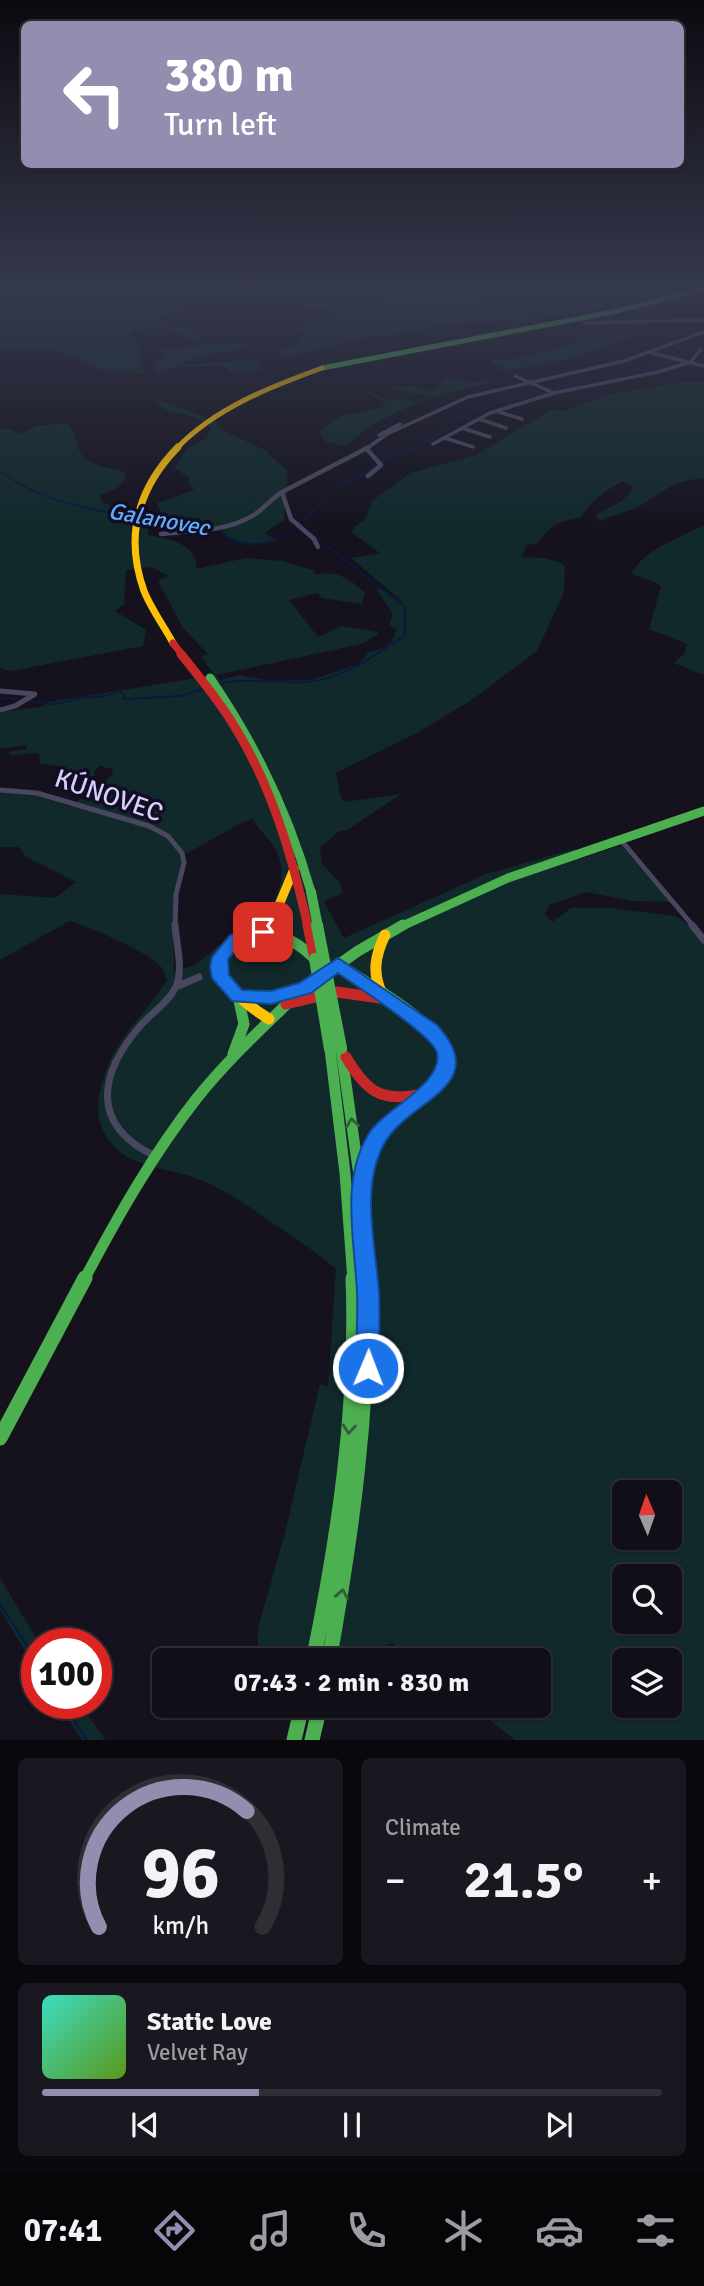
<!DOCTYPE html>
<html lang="en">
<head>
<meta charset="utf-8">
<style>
	body { margin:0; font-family:Signika,sans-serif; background:#19171f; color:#f1f3f6; height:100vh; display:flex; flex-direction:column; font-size:26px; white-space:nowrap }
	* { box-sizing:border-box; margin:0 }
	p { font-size:23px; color:#9c9ca1 }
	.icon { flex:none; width:38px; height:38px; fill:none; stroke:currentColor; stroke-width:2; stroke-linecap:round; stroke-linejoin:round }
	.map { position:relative; height:1740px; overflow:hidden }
	.drawer { display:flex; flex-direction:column; gap:18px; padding:18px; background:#09080c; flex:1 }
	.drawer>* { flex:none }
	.banner { position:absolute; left:21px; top:21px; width:663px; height:147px; border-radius:10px; box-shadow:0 2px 5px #0004,0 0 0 2px #302e35; background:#938eb0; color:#fff; overflow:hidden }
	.needle { width:46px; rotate:358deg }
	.buttons { position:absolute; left:612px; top:1480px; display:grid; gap:14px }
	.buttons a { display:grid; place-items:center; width:70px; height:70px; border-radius:10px; background:#100e16; box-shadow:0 2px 5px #0004,0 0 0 2px #302e35; font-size:35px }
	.speed { position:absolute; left:21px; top:1628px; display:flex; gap:14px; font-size:35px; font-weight:700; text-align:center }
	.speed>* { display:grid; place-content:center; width:91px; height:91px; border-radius:50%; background:#100e16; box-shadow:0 2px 5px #0004,0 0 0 2px #302e35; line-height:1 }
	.speed .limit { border:10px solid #d22; background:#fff; color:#111 }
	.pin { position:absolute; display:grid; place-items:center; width:60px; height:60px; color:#fff; margin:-30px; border-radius:14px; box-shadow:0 4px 10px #0006 }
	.me { position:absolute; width:77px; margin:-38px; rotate:1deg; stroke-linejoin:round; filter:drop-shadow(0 0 5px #0008) }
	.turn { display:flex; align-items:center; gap:24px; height:147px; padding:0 28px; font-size:32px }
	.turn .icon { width:91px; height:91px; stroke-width:2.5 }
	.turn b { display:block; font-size:49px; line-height:60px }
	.big { font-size:52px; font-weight:700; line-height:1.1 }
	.drawer .tile { flex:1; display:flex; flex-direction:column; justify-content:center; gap:10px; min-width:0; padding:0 24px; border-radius:10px; background:#19171f }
	.drawer .dial { align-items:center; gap:0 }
	.dial svg { height:182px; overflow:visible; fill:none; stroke:#302e35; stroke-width:7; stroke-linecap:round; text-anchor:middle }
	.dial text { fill:#f1f3f6; stroke:none }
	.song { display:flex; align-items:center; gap:21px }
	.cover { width:84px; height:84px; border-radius:10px; background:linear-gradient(135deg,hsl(170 70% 55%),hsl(90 70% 35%)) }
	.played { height:7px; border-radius:4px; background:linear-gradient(90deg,#938eb0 35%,#302e35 35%) }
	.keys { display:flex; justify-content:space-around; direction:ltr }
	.heat { display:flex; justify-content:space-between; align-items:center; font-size:38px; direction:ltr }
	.drawer .tiles { flex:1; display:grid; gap:18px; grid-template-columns:1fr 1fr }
	.tile:last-child { grid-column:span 2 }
	.trip { position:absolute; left:152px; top:1648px; width:399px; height:70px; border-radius:10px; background:#100e16; box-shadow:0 2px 5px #0004,0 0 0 2px #302e35; font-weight:700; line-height:70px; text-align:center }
	.tab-bar { display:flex; height:112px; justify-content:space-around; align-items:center; background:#060609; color:#9c9ca1 }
	.tab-bar .icon { width:49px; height:49px }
	.tab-bar .on { color:#938eb0 }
	.tab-bar b { font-size:32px; color:#f1f3f6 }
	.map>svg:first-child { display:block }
	.green { fill:#11292b; fill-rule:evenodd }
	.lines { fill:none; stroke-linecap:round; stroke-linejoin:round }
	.stream-far1 { stroke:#0a1a3e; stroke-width:2 }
	.stream { stroke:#0a1a3e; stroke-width:2.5 }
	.street-far3 { stroke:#49475f; stroke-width:3.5 }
	.street-far2 { stroke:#49475f; stroke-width:4.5 }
	.street-far1 { stroke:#49475f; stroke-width:5 }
	.street { stroke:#49475f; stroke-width:7 }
	.fast-far3 { stroke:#4caf50; stroke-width:5 }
	.fast-far2 { stroke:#4caf50; stroke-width:9 }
	.fast-far1 { stroke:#4caf50; stroke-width:11 }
	.fast { stroke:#4caf50; stroke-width:15 }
	.slow-far3 { stroke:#ffc107; stroke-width:5 }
	.slow-far2 { stroke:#ffc107; stroke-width:7 }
	.slow-far1 { stroke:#ffc107; stroke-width:9 }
	.slow { stroke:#ffc107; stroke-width:11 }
	.jam-far2 { stroke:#c62828; stroke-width:7 }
	.jam-far1 { stroke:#c62828; stroke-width:9 }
	.jam { stroke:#c62828; stroke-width:11 }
	.fast-bridge-far1 { stroke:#4caf50; stroke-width:10 }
	.fast-bridge { stroke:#4caf50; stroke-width:12 }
	.oneway { stroke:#2f5e3a }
	.route { fill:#1a73e8; stroke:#114b97; stroke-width:2 }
	.labels { text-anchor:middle; stroke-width:7; stroke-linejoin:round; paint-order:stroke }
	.far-water-label { font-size:23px; font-style:italic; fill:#5eaeff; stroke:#120d23 }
	.street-label { font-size:26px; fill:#d7d0ff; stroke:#120d23 }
</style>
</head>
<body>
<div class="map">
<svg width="704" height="1740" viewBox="0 0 704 1740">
	<rect width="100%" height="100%" fill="#15121e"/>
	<!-- green -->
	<path class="green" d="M 0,289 L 367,289 L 384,296 L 432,301 L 460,301 L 487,295 L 525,298 L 544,293 L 536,289 L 652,289 L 583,313 L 533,319 L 524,323 L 506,321 L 448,323 L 406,333 L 355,339 L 283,358 L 279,356 L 279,351 L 298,344 L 297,337 L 304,335 L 305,332 L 298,330 C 309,321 322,320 334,313 L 334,309 L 310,309 L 267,297 L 242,296 L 203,299 L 154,322 L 187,329 L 206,342 L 183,336 L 163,326 L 134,330 L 128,339 L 141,347 L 138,348 L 141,356 L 140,365 L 145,374 L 103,370 L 60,351 L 0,350 L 0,344 L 4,344 L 0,342 Z
		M 630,331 L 638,334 L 575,357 L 505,372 L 493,363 L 493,360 C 531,359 550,350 585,339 L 569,332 L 609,337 Z
		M 248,341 L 250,343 C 235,355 217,350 199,357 C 194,359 188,361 183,363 L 186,365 L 251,360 L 261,363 L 259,370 L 240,373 L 233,373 L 223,366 L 176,367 L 158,373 L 151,368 L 155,361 L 164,357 L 160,346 L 176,349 L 218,343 L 230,345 Z
		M 445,378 L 476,382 L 487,379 L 489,383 C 438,395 383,410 346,446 L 326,442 L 318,431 L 339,417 L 385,406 L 385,402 L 374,397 L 359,382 L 372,393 L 387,400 L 419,401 L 432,397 L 383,387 L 413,386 L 433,392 Z
		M 691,381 L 704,383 L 704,478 C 667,481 664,494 635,508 C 623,514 610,516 599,521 L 598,518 L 594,516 L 622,501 L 634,488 L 623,481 C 607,489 590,502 580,518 C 559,521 549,525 537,545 L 528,544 L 521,557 L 544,558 L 562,563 L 565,567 L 564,592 L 537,651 L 473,699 L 419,732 L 336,773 L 341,798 L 344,802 L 401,794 L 347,830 L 338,832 L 320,848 L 322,864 L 341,884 L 342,893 L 324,902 L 344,938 L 486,874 L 574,849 L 583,858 L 621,845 L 672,902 L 632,901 L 586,892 L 549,905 L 545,914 L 552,922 L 571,908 L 610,908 L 675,916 L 690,925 L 704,944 L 704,1740 L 515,1740 L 472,1706 L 539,1706 L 539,1661 L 414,1661 L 392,1643 L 363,1656 L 361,1661 L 262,1661 L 258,1652 L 258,1628 L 285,1533 L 320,1384 L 328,1386 L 336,1269 C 315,1251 294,1237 271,1222 C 248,1206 225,1189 198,1179 C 171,1168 130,1168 111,1143 C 92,1119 97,1094 107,1068 C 119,1035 149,1010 167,980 C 166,978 164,971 163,969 C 152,953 90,927 69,921 L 0,960 L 0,894 L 55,898 L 76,882 L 26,857 L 19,847 L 0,847 L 0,792 L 33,794 L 71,806 L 80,799 L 90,801 L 95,798 L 99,787 L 113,774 L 112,769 L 100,766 L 94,771 L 95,776 L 69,776 L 58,766 L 40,763 L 39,753 L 11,755 L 8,752 L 26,749 L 26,745 L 0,749 L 0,712 L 40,707 L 49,702 L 215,675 L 201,657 L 208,654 L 183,628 L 158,581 L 168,576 L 152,567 L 126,570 L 124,604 L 115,611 L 146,630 L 143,646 L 10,671 L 0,668 L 0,429 L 10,429 L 21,434 L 37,426 L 67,423 C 77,437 74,436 79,450 C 85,466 111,468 125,472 L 126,479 L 117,488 L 99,496 L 103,503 L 151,516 L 161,513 L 157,503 L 194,490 L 188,483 L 190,478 L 174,468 L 187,449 L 207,438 L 211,428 C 199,418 187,412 172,414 L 155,401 C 162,399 207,418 217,422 L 218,428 L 269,452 L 268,454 L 288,471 L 284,520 L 264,533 L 278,541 C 258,545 233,547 220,528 L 181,530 L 173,525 L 148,524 L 148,535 C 169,539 197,543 197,569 L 246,558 L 283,561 L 313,570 L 316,575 C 338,570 350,579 365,593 L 362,604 L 322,598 L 317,593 L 289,600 L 318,637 L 341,626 L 378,632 L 377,635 L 361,644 L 216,675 L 220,680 L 240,675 L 271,681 L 311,680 L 359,664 L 369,652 L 384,648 L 392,641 L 397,629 L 389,625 L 393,614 L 376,589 L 381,589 L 404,603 L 351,558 L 380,553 L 352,533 L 354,527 L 365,520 L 372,501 L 410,473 L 476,455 L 551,410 L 565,411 L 607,395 ZM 253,819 C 258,829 264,833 270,841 C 284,859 285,879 275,899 L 195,965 L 174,972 L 173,915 L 183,865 L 182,856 L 241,823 ZM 625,1493 L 670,1493 L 670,1538 L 625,1538 ZM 625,1577 L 670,1577 L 670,1622 L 625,1622 ZM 625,1661 L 670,1661 L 670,1706 L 625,1706 Z
		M 704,525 L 704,675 L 674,663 L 685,653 L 687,644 L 649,629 L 661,587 L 655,582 L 632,574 C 642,550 682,537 704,525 Z
		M 0,1578 L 39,1643 L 37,1671 L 0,1609 Z
		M 57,1703 L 80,1703 L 105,1740 L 82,1740 Z"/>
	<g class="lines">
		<!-- stream-far1 -->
		<path class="stream-far1" d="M 680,360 L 674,353 L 677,348 L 692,346 L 704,350
			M 692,365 L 704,368
			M 553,390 L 573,386 L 589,378 L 610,379 L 630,371 L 657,369 L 654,365 L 680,360
			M 382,461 L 441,435 L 445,424 L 487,405 L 548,392
			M 0,471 C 44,503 84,507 135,518
			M 140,519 C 164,519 186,528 210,527
			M 218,529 C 243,554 270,544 297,528 L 296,523 C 313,517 319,499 334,490 C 352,478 359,482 377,464
			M 219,684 C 249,677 277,684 307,682 C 344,679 375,655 405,635 L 405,607 L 307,530
			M 0,698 C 19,697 35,704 55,704 C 64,704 73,699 82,698 C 98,696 106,699 119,690 L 124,695 L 123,698 L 128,699 L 180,696 L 204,689"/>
		<!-- stream -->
		<path class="stream" d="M 0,1604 L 37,1661
			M 63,1703 L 87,1740"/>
		<!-- street-far3 -->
		<path class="street-far3" d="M 389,297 L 458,300 L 505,289
			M 584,323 L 704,320
			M 648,352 L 704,366
			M 515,376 L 554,393
			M 499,412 L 522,419
			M 479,419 L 506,428
			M 462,428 L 490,437
			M 379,435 L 400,424
			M 445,438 L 473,447
			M 433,444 L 490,413 L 554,393 L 658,372 L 691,362 L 700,350
			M 366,449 L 387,434 L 468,397 L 624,361 L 704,332"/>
		<!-- street-far2 -->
		<path class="street-far2" d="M 366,448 L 381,465 L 368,476
			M 282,492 L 369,447
			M 161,534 C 191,531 225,532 252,516 C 263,510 271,499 282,492 L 291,519 L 314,539 L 318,547"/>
		<!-- street-far1 -->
		<path class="street-far1" d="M 0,691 L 35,694 L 15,706 L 0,710
			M 0,790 L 37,793 L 149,826 L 168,836 L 182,853 L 184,863 L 176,894 L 175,927
			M 620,839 L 694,927"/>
		<!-- street -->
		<path class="street" d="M 692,925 L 704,940
			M 176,987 L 199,977
			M 155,1156 C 89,1125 99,1073 141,1025 C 152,1013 172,999 177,984 C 183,967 176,942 175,925"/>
		<!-- fast-far3 -->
		<path class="fast-far3" d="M 322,368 L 608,313 L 703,289"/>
		<!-- fast-far2 -->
		<path class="fast-far2" d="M 210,678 C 256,745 289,814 311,892
			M 400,927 L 508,878 L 704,811"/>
		<!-- fast-far1 -->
		<path class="fast-far1" d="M 244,936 C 272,930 292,937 313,957
			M 338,964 C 364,981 436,1022 446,1050 C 450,1063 445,1076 436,1085 C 419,1103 392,1111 379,1133 C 370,1148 367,1167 362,1184
			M 301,991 L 358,951 L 403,925
			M 341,1048 L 361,1190 L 367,1280
			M 330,1049 L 345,1173 L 353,1280
			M 233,1054 L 244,1024 L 238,996
			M 84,1280 C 118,1216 153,1154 197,1098 C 225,1063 258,1032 290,1001"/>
		<!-- fast -->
		<path class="fast" d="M 0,1438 L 85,1278
			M 313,1661 C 339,1535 358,1407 353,1278
			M 329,1661 C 352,1534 369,1408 367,1278
			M 294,1740 L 302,1706
			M 312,1740 L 320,1706"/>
		<!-- slow-far3 -->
		<path class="slow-far3" d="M 176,449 C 215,408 270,387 322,368"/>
		<!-- slow-far2 -->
		<path class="slow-far2" d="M 173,643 C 164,626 151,609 144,591 C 124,535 138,488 178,447"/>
		<!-- slow-far1 -->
		<path class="slow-far1" d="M 251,927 L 279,905 L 294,869"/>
		<!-- slow -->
		<path class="slow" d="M 254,925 C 196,960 226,992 269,1019
			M 382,994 C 372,973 375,956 385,935"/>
		<!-- jam-far2 -->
		<path class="jam-far2" d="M 173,643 L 183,656"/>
		<!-- jam-far1 -->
		<path class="jam-far1" d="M 181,654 C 199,677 218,699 233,724 C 272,786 292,856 308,927"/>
		<!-- jam -->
		<path class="jam" d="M 308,925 L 315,959
			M 239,997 L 271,997 L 305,988
			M 286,1004 L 337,992 L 380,998
			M 346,1057 C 366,1091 381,1103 421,1094"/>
		<!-- fast-bridge-far1 -->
		<path class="fast-bridge-far1" d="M 311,892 L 318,927"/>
		<!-- fast-bridge -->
		<path class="fast-bridge" d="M 317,925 L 341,1048
			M 315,959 L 330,1049"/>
	</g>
	<!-- one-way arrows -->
	<defs><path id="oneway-chevron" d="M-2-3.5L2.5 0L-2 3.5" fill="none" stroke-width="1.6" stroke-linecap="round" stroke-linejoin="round" transform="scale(1.75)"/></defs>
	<g class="oneway">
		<use href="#oneway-chevron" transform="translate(352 1123) rotate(-98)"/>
		<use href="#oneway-chevron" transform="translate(349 1429) rotate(95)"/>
		<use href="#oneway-chevron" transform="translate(342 1594) rotate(-80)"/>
	</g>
	<!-- sky -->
	<linearGradient id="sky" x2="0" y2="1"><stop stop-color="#0c0a10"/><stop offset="0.54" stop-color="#35394c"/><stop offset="1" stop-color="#35394c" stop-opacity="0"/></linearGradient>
	<rect width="704" height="532" fill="url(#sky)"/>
	<!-- route -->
	<path class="route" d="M 263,925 L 272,932 L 269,936 L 241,944 L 228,959 L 229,975 L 242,990 L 271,991 L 299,983 L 338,958 L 437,1025 C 494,1087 407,1100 384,1144 C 360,1188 376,1246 379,1293 C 380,1318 379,1343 379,1368 L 376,1376 L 368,1380 L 359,1376 L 356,1368 C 356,1343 358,1318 357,1293 C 355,1241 340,1182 368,1135 C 383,1109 444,1084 437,1053 C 434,1036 356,986 338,973 L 311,993 L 271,1004 L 232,1001 L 212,978 L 210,966 L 212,957 L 230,935 Z"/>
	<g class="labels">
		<!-- far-water labels -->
		<g class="far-water-label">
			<text transform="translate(159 519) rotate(10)" y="8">Galanovec</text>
		</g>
		<!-- street labels -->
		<g class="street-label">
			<text transform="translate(109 795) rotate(19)" y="9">KÚNOVEC</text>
		</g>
	</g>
</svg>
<div class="buttons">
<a><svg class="needle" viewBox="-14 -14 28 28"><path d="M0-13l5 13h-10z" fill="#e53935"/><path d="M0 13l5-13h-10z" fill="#9c9ca1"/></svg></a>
<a><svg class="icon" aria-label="search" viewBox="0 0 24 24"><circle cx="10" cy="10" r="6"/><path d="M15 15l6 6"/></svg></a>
<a><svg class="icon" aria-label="layers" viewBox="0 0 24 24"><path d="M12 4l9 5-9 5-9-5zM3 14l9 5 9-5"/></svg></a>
</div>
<div class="speed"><div class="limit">100</div></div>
<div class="pin" style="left:263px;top:932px;background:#d93025"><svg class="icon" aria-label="arrive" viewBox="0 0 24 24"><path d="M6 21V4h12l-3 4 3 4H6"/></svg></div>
<svg class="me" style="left:368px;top:1368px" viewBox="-20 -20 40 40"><circle r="17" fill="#1a73e8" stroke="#fff" stroke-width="3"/><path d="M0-11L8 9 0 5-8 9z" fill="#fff"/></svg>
<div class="trip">07:43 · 2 min · 830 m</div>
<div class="banner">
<div class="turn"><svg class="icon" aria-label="left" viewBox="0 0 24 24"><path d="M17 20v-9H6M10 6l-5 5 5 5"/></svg><div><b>380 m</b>Turn left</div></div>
</div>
</div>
<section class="drawer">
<div class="tiles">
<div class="tile dial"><svg viewBox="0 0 100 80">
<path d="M14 69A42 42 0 1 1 86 69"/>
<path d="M14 69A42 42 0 0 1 79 18" stroke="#938eb0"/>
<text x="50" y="56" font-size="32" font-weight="700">96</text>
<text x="50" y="72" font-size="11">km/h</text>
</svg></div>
<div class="tile"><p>Climate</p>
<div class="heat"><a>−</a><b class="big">21.5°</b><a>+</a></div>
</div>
<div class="tile">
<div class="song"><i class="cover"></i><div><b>Static Love</b><p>Velvet Ray</p></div></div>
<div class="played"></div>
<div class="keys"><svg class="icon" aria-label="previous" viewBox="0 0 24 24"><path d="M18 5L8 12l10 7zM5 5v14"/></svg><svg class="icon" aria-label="pause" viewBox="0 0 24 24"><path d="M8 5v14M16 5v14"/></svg><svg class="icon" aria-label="next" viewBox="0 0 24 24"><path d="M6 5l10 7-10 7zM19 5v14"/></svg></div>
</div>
</div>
</section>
<nav class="tab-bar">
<b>07:41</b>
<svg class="icon on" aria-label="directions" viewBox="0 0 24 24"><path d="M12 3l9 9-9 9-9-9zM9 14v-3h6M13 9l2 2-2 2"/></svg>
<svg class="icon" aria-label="music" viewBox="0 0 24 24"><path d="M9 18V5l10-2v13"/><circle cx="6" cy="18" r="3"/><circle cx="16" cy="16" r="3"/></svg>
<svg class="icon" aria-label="phone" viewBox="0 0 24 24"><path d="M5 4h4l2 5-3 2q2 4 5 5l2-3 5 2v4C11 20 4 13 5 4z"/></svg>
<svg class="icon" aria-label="climate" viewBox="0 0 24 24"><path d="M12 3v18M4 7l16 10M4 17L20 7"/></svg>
<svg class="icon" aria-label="car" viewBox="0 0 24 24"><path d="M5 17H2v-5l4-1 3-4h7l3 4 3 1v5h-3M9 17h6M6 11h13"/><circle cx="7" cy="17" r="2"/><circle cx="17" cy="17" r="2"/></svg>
<svg class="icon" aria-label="filters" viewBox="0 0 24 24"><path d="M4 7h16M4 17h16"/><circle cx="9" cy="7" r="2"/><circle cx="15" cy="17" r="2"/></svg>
</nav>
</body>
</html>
